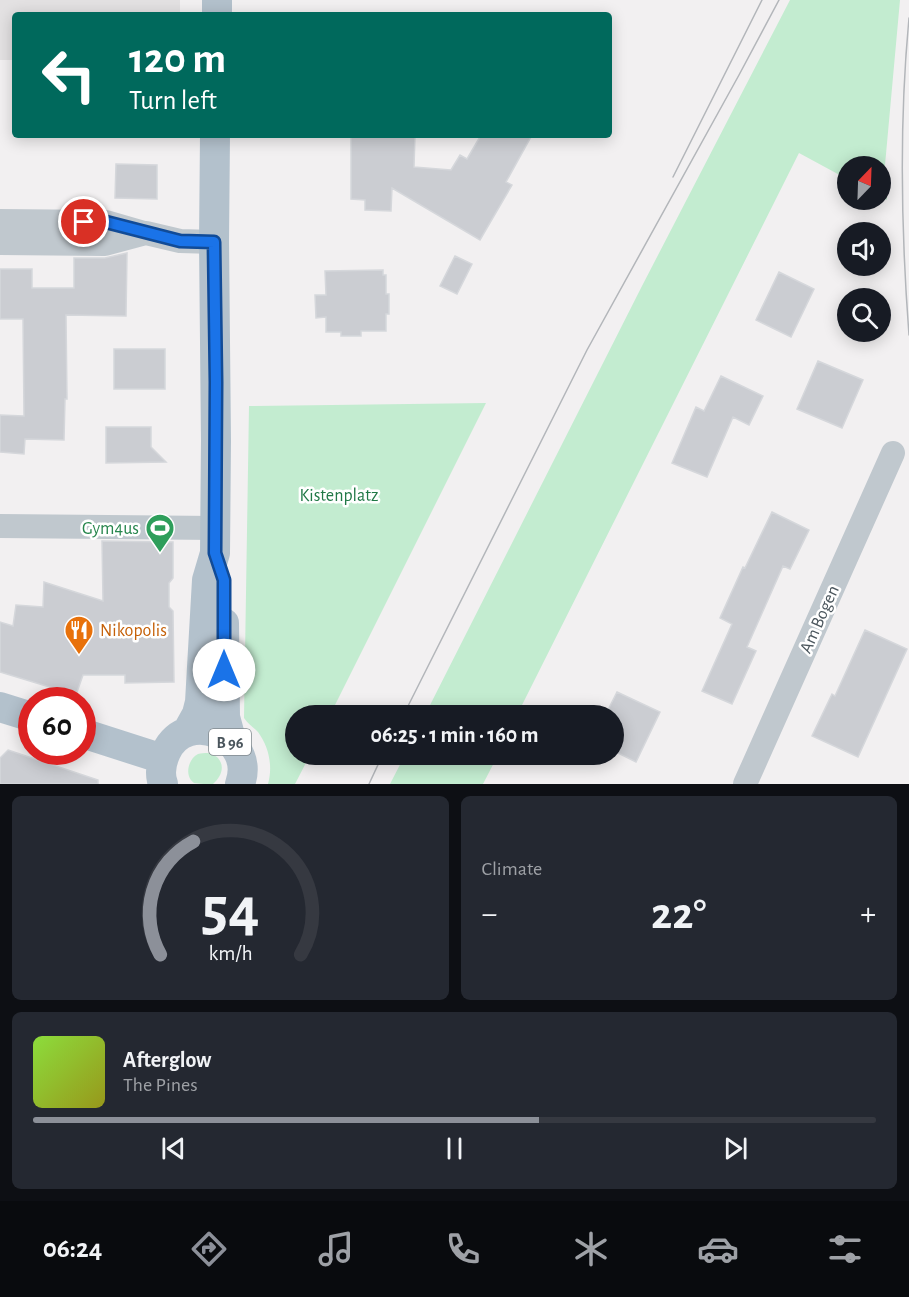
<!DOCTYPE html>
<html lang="en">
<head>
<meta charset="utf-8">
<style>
	body { margin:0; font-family:"Alegreya Sans",sans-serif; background:#242831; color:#f1f3f6; height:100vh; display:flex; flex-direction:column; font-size:22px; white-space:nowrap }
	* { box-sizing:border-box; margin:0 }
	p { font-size:20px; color:#9ea1a6 }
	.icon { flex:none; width:33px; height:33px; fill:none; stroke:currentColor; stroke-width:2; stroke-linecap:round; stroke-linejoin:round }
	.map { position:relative; height:784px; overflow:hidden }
	.drawer { display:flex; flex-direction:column; gap:12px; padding:12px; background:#0d0f14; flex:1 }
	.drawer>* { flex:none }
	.guide { position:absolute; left:12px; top:12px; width:600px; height:126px; border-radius:6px; box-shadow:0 3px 15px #0003; background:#00695c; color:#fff; overflow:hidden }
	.needle { width:39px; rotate:23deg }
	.buttons { position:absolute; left:837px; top:156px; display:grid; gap:12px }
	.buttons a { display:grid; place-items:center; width:54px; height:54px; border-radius:50%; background:#171b24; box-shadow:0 3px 15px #0003; font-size:30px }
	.speed { position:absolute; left:18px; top:687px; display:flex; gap:12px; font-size:30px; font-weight:700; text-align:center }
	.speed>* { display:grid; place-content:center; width:78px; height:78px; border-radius:50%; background:#171b24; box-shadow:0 3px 15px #0003; line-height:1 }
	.speed .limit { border:9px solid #d22; background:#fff; color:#111 }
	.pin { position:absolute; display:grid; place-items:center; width:51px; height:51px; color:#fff; margin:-26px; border:3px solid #fff; border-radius:50%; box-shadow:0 2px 6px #0007 }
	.me { position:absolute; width:66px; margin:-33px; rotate:0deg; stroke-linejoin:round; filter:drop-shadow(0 0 4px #0008) }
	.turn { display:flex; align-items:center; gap:21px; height:126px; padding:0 18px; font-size:27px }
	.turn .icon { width:78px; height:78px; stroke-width:2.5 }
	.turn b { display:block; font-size:42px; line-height:51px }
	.big { font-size:45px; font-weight:600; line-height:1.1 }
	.drawer .widget { flex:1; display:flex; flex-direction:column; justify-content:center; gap:9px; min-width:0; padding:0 21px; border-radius:9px; background:#242831 }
	.drawer .dial { align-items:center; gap:0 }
	.dial svg { height:156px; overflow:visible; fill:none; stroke:#363941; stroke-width:7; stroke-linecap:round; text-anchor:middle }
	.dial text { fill:#f1f3f6; stroke:none }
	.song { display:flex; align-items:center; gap:18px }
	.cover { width:72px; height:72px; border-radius:9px; background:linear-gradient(135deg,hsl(90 70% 55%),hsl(60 70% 35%)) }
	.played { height:6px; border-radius:3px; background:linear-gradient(90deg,#8c9099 60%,#363941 60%) }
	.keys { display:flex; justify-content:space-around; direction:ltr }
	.heat { display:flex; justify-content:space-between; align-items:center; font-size:33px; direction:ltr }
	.drawer .tiles { flex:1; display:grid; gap:12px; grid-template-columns:1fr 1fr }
	.widget:last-child { grid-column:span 2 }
	.trip { position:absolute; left:285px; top:705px; width:339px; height:60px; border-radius:30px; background:#171b24; box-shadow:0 3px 15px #0003; font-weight:600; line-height:60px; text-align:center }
	.menu { display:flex; height:96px; justify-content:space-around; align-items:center; background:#090b0e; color:#9ea1a6 }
	.menu .icon { width:42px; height:42px }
	.menu .active { color:#8c9099 }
	.menu b { font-size:27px; color:#f1f3f6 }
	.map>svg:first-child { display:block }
	.education { fill:#e3e1e2 }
	.green { fill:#c3ecd0 }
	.building { fill:#cbcdd2; stroke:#d5d7db; stroke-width:1.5 }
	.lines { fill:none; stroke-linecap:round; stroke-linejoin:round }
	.minor { stroke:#c0c8ce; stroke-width:24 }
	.major { stroke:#b3c1cc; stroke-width:30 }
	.tram { stroke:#b3b6ba; stroke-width:1.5 }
	.route-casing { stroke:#114b97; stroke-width:15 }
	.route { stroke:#1a73e8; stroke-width:10 }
	.labels { text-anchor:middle; stroke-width:5; stroke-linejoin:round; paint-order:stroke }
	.shield { fill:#fff; stroke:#80888d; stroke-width:1.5 }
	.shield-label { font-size:16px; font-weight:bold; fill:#4a555c }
	.park-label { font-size:18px; fill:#207846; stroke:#fff }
	.leisure-label { font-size:18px; fill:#27864d; stroke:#fff; text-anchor:end }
	.street-label { font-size:18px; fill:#4a555c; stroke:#fff }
	.food-label { font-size:18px; fill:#c56008; stroke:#fff; text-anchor:start }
</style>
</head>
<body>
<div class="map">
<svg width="909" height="784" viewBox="0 0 909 784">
	<rect width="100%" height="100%" fill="#f2f0f1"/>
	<!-- education -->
	<path class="education" d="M 0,0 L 180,0 L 180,15 L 15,15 L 15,60 L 0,60 Z"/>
	<!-- green -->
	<path class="green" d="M 790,0 L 900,0 L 885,165 L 887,200 L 881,197 L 880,166 L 848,166 L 847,179 L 799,153 L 517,715 L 425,715 L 642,286 Z
		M 486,403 L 330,715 L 296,716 L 296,754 L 310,755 L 295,784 L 268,784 C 273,766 269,747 258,732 C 253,727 248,724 244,718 L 249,406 Z
		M 208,753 C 211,754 214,755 217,757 C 226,766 221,777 213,784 C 208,784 199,784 194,783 C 184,776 188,759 198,754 C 201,753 204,753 208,753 Z
		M 405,755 L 405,754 L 498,755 L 483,784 L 390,784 Z"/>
	<!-- building -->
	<path class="building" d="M 351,135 L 415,135 L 414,167 L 451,170 L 460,155 L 467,159 L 481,135 L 532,135 L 506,182 L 512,185 L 480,240 L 392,188 L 391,211 L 365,210 L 365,200 L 351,199 Z
		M 116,164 L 157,165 L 157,199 L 115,198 Z
		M 127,253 L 126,316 L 66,315 L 67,399 L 65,399 L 64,440 L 25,439 L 24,454 L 0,452 L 0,415 L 24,416 L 23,319 L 0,319 L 0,269 L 32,269 L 32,288 L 74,288 L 74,258 L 105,258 Z
		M 455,256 L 472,264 L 457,294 L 440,286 Z
		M 383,270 L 383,275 L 386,275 L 386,294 L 389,294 L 389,314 L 386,314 L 386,331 L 361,331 L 361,336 L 341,336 L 341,332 L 326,332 L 326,317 L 316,318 L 315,295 L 326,295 L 325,271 Z
		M 779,272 L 814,289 L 791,337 L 756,320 Z
		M 114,349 L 165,349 L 165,389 L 114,389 Z
		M 818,361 L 863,380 L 842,428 L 797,409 Z
		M 721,376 L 763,396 L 749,425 L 733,417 L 707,477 L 672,463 L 696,407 L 704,411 Z
		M 106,427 L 151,427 L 151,447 L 166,462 L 106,463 Z
		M 772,512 L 809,530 L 790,569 L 783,566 L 747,647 L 756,651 L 732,704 L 702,691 L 732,624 L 720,618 L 743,567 L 745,568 Z
		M 102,541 L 173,542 L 173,578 L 169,583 L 169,607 L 173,611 L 174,682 L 125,683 L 125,675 L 83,675 L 76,695 L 0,672 L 0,622 L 13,626 L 16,605 L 43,607 L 44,582 L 103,601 Z
		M 865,630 L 907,649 L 858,757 L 812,736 L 832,694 L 835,696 Z
		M 617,692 L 660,712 L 636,762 L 614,751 L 614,716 L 605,716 Z
		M 8,750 L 98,780 L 98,784 L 0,784 L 0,758 Z"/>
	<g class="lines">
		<!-- minor -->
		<path class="minor" d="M 0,221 L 106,222 L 144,233
			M 0,243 L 105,244 L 146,233 L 180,241 L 214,242
			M 0,526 L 216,528
			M 745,784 L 893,453"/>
		<!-- major -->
		<path class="major" d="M 217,15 L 217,0
			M 224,623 L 225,717 L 232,743
			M 0,707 L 32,717
			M 187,732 L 197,714 L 200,702 L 207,580 L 215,553 L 216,441 L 214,242 L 215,135
			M 82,733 L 163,759
			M 163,784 C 159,773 161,763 166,752 C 187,707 257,737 240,784"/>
		<!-- tram -->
		<path class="tram" d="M 909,18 C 899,123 901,230 909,335
			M 673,177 L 762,0
			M 403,716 L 587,350 L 739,75 L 779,0
			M 369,784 L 383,754"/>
	</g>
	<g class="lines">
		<!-- route casing -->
		<g class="route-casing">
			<path id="route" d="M 84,222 L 106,222 L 180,241 L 214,242 L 216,382 L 215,553 L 224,580 L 224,670"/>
		</g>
		<!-- route -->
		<use href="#route" class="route"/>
	</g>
	<!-- icons -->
	<defs>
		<g id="stadium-pin" transform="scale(1.5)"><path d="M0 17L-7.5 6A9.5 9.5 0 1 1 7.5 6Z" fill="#2e9e5b" stroke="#fff"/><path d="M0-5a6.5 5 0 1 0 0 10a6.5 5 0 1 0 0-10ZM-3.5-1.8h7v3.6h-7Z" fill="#fff"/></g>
		<g id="restaurant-pin" transform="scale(1.5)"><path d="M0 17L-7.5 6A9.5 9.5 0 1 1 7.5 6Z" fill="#e8710a" stroke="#fff"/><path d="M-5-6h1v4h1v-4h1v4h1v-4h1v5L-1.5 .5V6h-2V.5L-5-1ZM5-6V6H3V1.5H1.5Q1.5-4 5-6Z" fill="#fff"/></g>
	</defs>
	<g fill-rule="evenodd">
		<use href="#stadium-pin" x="160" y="528"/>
		<use href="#restaurant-pin" x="79" y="630"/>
	</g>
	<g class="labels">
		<!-- shield labels -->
		<rect class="shield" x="209" y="729" width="42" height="26" rx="4.5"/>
		<g class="shield-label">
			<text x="230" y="748">B 96</text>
		</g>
		<!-- park labels -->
		<g class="park-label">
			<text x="339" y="501">Kistenplatz</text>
		</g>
		<!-- leisure labels -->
		<g class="leisure-label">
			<text x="139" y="534">Gym4us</text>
		</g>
		<!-- street labels -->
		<g class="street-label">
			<text transform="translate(819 619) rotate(-66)" y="6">Am Bogen</text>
		</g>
		<!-- food labels -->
		<g class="food-label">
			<text x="100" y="636">Nikopolis</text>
		</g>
	</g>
</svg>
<div class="buttons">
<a><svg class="needle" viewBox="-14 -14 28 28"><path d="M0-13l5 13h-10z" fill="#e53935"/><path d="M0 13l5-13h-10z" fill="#9ea1a6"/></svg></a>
<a><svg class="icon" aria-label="sound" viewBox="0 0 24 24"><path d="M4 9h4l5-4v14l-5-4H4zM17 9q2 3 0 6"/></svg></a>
<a><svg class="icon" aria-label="search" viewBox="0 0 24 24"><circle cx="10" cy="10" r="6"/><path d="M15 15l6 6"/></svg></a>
</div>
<div class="speed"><div class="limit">60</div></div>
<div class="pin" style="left:84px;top:222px;background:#d93025"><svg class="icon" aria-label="arrive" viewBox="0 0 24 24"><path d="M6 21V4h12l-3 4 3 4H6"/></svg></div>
<svg class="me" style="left:224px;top:670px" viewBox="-20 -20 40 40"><circle r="19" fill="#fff"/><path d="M0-13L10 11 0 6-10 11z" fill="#1a73e8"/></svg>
<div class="trip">06:25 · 1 min · 160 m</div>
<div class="guide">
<div class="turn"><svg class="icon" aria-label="left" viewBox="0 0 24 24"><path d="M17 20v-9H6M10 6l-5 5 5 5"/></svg><div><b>120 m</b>Turn left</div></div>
</div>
</div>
<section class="drawer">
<div class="tiles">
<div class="widget dial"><svg viewBox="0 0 100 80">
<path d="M14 69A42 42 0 1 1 86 69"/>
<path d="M14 69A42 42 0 0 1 31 11" stroke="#8c9099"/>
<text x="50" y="56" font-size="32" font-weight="700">54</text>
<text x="50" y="72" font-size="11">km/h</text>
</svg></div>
<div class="widget"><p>Climate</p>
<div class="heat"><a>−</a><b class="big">22°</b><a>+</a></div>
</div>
<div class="widget">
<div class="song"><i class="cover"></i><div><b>Afterglow</b><p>The Pines</p></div></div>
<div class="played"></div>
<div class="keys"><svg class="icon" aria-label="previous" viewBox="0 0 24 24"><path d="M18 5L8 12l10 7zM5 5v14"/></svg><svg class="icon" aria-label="pause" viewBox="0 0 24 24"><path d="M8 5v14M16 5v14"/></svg><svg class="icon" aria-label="next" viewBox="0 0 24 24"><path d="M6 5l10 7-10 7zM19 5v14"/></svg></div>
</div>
</div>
</section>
<nav class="menu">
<b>06:24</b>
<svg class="icon active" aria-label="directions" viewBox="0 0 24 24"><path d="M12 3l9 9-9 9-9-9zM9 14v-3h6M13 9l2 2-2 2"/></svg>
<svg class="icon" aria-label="music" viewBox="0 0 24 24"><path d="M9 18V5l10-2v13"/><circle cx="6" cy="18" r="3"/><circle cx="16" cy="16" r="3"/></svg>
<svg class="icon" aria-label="phone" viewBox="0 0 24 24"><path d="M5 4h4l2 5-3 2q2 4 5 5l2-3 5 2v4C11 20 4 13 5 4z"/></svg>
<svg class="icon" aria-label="climate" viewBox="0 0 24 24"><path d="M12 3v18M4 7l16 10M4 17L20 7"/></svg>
<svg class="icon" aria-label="car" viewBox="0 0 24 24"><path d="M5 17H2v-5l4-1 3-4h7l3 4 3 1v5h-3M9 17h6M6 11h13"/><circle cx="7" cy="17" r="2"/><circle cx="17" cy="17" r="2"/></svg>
<svg class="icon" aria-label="filters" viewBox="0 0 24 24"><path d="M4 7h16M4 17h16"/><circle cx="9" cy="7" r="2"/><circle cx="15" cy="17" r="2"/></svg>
</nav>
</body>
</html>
